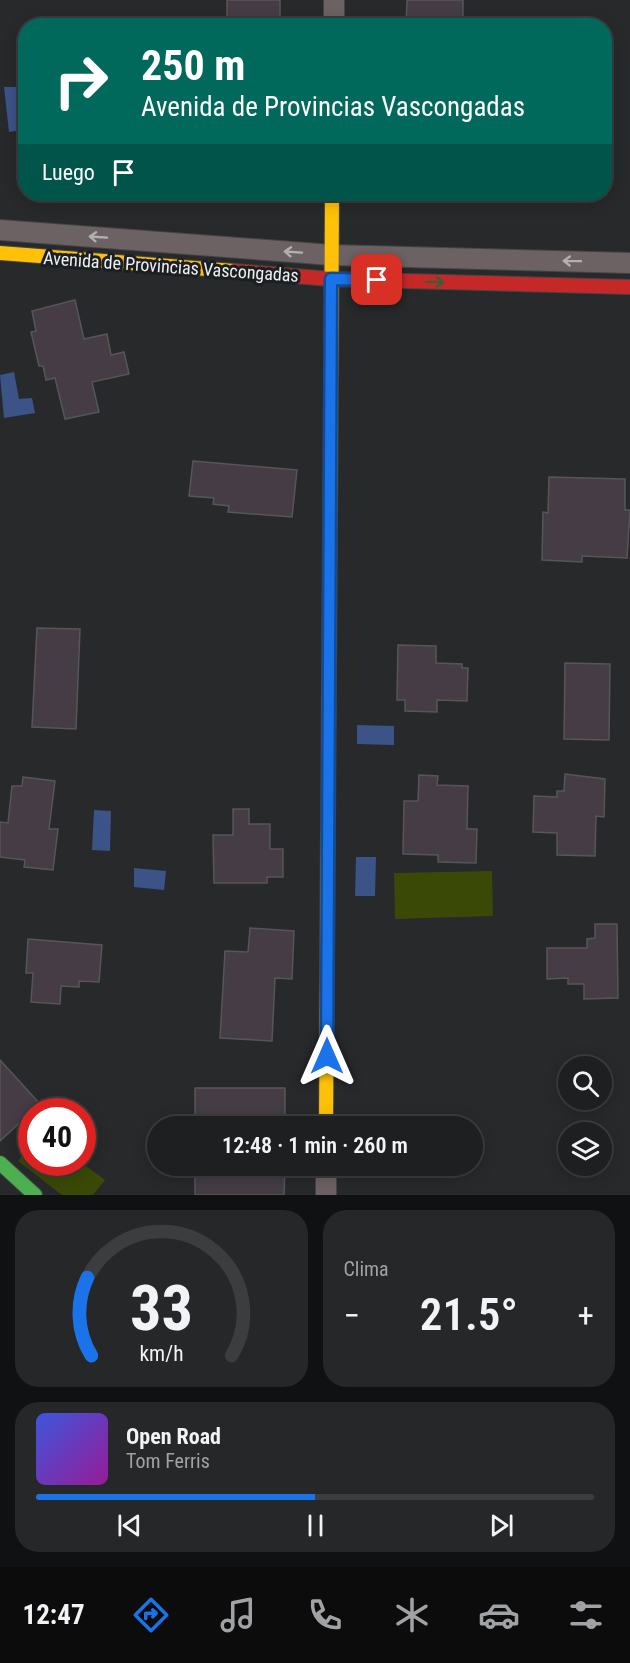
<!DOCTYPE html>
<html lang="es">
<head>
<meta charset="utf-8">
<style>
	body { margin:0; font-family:"Roboto Condensed",sans-serif; background:#252729; color:#f1f3f6; height:100vh; display:flex; flex-direction:column; font-size:22px; white-space:nowrap }
	* { box-sizing:border-box; margin:0 }
	p { font-size:20px; color:#a0a2a5 }
	.icon { flex:none; width:33px; height:33px; fill:none; stroke:currentColor; stroke-width:2; stroke-linecap:round; stroke-linejoin:round }
	.map { position:relative; height:1195px; overflow:hidden }
	.drawer { display:flex; flex-direction:column; gap:15px; padding:15px; background:#101112; flex:1 }
	.drawer>* { flex:none }
	.top-card { position:absolute; left:18px; top:18px; width:594px; height:183px; border-radius:24px; box-shadow:0 3px 15px #0003,0 0 0 2px #3b3d3e; background:#00695c; color:#fff; overflow:hidden }
	.fabs { position:absolute; left:558px; top:1056px; display:grid; gap:12px }
	.fabs a { display:grid; place-items:center; width:54px; height:54px; border-radius:50%; background:#1d1f20; box-shadow:0 3px 15px #0003,0 0 0 2px #3b3d3e; font-size:30px }
	.speed { position:absolute; left:18px; top:1098px; display:flex; gap:12px; font-size:30px; font-weight:700; text-align:center }
	.speed>* { display:grid; place-content:center; width:78px; height:78px; border-radius:50%; background:#1d1f20; box-shadow:0 3px 15px #0003,0 0 0 2px #3b3d3e; line-height:1 }
	.speed .limit { border:9px solid #d22; background:#fff; color:#111 }
	.pin { position:absolute; display:grid; place-items:center; width:51px; height:51px; color:#fff; margin:-26px; border-radius:12px; box-shadow:0 3px 9px #0006 }
	.me { position:absolute; width:66px; margin:-33px; rotate:0deg; stroke-linejoin:round; filter:drop-shadow(0 0 4px #0008) }
	.turn { display:flex; align-items:center; gap:21px; height:126px; padding:0 24px; font-size:27px }
	.turn .icon { width:78px; height:78px; stroke-width:2.5 }
	.turn b { display:block; font-size:42px; line-height:51px }
	.then { display:flex; align-items:center; height:57px; padding:0 24px; background:#0003; gap:12px; font-size:22px }
	.big { font-size:45px; font-weight:600; line-height:1.1 }
	.drawer .widget { flex:1; display:flex; flex-direction:column; justify-content:center; gap:9px; min-width:0; padding:0 21px; border-radius:24px; background:#252729 }
	.drawer .dial { align-items:center; gap:0 }
	.dial svg { height:156px; overflow:visible; fill:none; stroke:#3b3d3e; stroke-width:7; stroke-linecap:round; text-anchor:middle }
	.dial text { fill:#f1f3f6; stroke:none }
	.song { display:flex; align-items:center; gap:18px }
	.cover { width:72px; height:72px; border-radius:9px; background:linear-gradient(135deg,hsl(230 70% 55%),hsl(300 70% 35%)) }
	.played { height:6px; border-radius:3px; background:linear-gradient(90deg,#1a73e8 50%,#3b3d3e 50%) }
	.keys { display:flex; justify-content:space-around; direction:ltr }
	.heat { display:flex; justify-content:space-between; align-items:center; font-size:33px; direction:ltr }
	.drawer .tiles { flex:1; display:grid; gap:15px; grid-template-columns:1fr 1fr }
	.widget:last-child { grid-column:span 2 }
	.trip { position:absolute; left:147px; top:1116px; width:336px; height:60px; border-radius:30px; background:#1d1f20; box-shadow:0 3px 15px #0003,0 0 0 2px #3b3d3e; font-weight:600; line-height:60px; text-align:center }
	.tab-bar { display:flex; height:96px; justify-content:space-around; align-items:center; background:#0c0c0d; color:#a0a2a5 }
	.tab-bar .icon { width:42px; height:42px }
	.tab-bar .selected { color:#1a73e8 }
	.tab-bar b { font-size:27px; color:#f1f3f6 }
	.map>svg:first-child { display:block }
	.green { fill:#3a4906 }
	.water { fill:#3c5388 }
	.building { fill:#453c46; stroke:#565657; stroke-width:1.5 }
	.lines { fill:none; stroke-linecap:round; stroke-linejoin:round }
	.street-casing { stroke:#444546; stroke-width:22 }
	.fast-casing { stroke:#444546; stroke-width:16 }
	.slow-casing { stroke:#444546; stroke-width:16 }
	.jam-casing { stroke:#444546; stroke-width:16 }
	.street { stroke:#6c6263; stroke-width:20 }
	.fast { stroke:#4caf50; stroke-width:14 }
	.slow { stroke:#ffc107; stroke-width:14 }
	.jam { stroke:#c62828; stroke-width:14 }
	.oneway { stroke:#b3b0b1 }
	.oneway2 { stroke:#326037 }
	.route-casing { stroke:#114b97; stroke-width:15 }
	.route { stroke:#1a73e8; stroke-width:10 }
	.labels { text-anchor:middle; stroke-width:6; stroke-linejoin:round; paint-order:stroke }
	.street-label { font-size:18px; fill:#edeff1; stroke:#1c1f22 }
</style>
</head>
<body>
<div class="map">
<svg width="630" height="1195" viewBox="0 0 630 1195">
	<rect width="100%" height="100%" fill="#27292b"/>
	<!-- green -->
	<path class="green" d="M 492,871 L 493,916 L 395,919 L 394,873 Z
		M 31,1142 L 32,1162 L 82,1163 L 105,1180 L 93,1195 L 62,1195 L 18,1161 Z"/>
	<!-- water -->
	<path class="water" d="M 4,87 L 25,87 L 25,135 L 16,137 L 16,131 L 9,132 Z
		M 14,372 L 19,399 L 32,398 L 35,413 L 4,418 L 0,375 Z
		M 357,725 L 394,726 L 394,745 L 357,744 Z
		M 94,810 L 111,811 L 110,851 L 92,850 Z
		M 356,857 L 376,857 L 375,896 L 355,896 Z
		M 134,868 L 166,871 L 164,890 L 134,887 Z"/>
	<!-- building -->
	<path class="building" d="M 227,0 L 280,0 L 280,26 L 227,26 Z
		M 407,0 L 463,0 L 463,26 L 406,26 Z
		M 75,300 L 84,339 L 107,334 L 111,355 L 124,352 L 129,374 L 92,382 L 99,412 L 65,419 L 55,378 L 46,380 L 43,366 L 39,366 L 31,332 L 36,331 L 32,311 Z
		M 193,461 L 297,470 L 292,517 L 228,512 L 229,506 L 213,504 L 214,498 L 189,496 Z
		M 549,477 L 625,479 L 625,510 L 630,510 L 627,558 L 582,556 L 582,562 L 542,560 L 543,512 L 548,513 Z
		M 37,628 L 80,629 L 76,729 L 32,727 Z
		M 398,645 L 436,646 L 436,663 L 462,664 L 462,668 L 468,668 L 467,701 L 437,700 L 437,712 L 405,711 L 405,700 L 397,700 Z
		M 565,663 L 610,664 L 609,740 L 564,739 Z
		M 565,774 L 605,779 L 604,817 L 596,816 L 595,856 L 557,855 L 557,833 L 533,832 L 534,796 L 557,797 L 557,791 L 564,791 Z
		M 419,775 L 438,776 L 437,785 L 468,786 L 467,829 L 477,829 L 476,863 L 438,862 L 438,855 L 403,854 L 404,801 L 418,801 Z
		M 23,777 L 55,781 L 49,829 L 58,829 L 53,870 L 24,867 L 25,860 L 0,857 L 0,822 L 8,823 L 12,786 L 22,786 Z
		M 233,809 L 249,809 L 249,824 L 270,824 L 270,849 L 283,849 L 283,877 L 267,877 L 267,883 L 214,883 L 213,835 L 233,835 Z
		M 595,924 L 617,924 L 618,998 L 584,999 L 584,984 L 568,984 L 568,978 L 547,979 L 547,948 L 587,948 L 587,939 L 595,938 Z
		M 250,928 L 294,931 L 292,979 L 275,978 L 272,1041 L 220,1038 L 225,951 L 248,952 Z
		M 28,939 L 102,945 L 99,982 L 79,981 L 79,987 L 61,986 L 60,1004 L 31,1002 L 33,973 L 26,973 Z
		M 0,1060 L 40,1104 L 0,1141 Z
		M 195,1088 L 285,1088 L 285,1126 L 195,1126 Z
		M 195,1166 L 285,1166 L 284,1195 L 195,1195 Z"/>
	<g class="lines">
		<!-- street casing -->
		<g class="street-casing">
			<path id="street" d="M 334,26 L 334,0
				M 0,230 L 332,255 L 630,263
				M 326,1195 L 326,1166"/>
		</g>
		<!-- fast casing -->
		<g class="fast-casing">
			<path id="fast" d="M 329,676 L 331,384
				M 0,1163 L 35,1195"/>
		</g>
		<!-- slow casing -->
		<g class="slow-casing">
			<path id="slow" d="M 0,253 L 234,271
				M 331,384 L 332,194
				M 326,1126 L 329,676"/>
		</g>
		<!-- jam casing -->
		<g class="jam-casing">
			<path id="jam" d="M 234,271 L 331,279 L 630,287"/>
		</g>
		<!-- street -->
		<use href="#street" class="street"/>
		<!-- fast -->
		<use href="#fast" class="fast"/>
		<!-- slow -->
		<use href="#slow" class="slow"/>
		<!-- jam -->
		<use href="#jam" class="jam"/>
	</g>
	<!-- one-way arrows -->
	<defs><path id="oneway-shaft" d="M-6 0H5M1.5-3L5.5 0L1.5 3" fill="none" stroke-width="1.6" stroke-linecap="round" stroke-linejoin="round" transform="scale(1.5)"/></defs>
	<g class="oneway">
		<use href="#oneway-shaft" transform="translate(98 237) rotate(-176)"/>
		<use href="#oneway-shaft" transform="translate(293 252) rotate(-176)"/>
		<use href="#oneway-shaft" transform="translate(572 261) rotate(-179)"/>
	</g>
	<use class="oneway2" href="#oneway-shaft" transform="translate(435 282) rotate(1)"/>
	<g class="lines">
		<!-- route casing -->
		<g class="route-casing">
			<path id="route" d="M 327,1056 L 331,279 L 377,280"/>
		</g>
		<!-- route -->
		<use href="#route" class="route"/>
	</g>
	<g class="labels">
		<!-- street labels -->
		<g class="street-label">
			<text transform="translate(171 267) rotate(4)" y="6">Avenida de Provincias Vascongadas</text>
		</g>
	</g>
</svg>
<div class="fabs">
<a><svg class="icon" aria-label="search" viewBox="0 0 24 24"><circle cx="10" cy="10" r="6"/><path d="M15 15l6 6"/></svg></a>
<a><svg class="icon" aria-label="layers" viewBox="0 0 24 24"><path d="M12 4l9 5-9 5-9-5zM3 14l9 5 9-5"/></svg></a>
</div>
<div class="speed"><div class="limit">40</div></div>
<div class="pin" style="left:377px;top:280px;background:#d93025"><svg class="icon" aria-label="arrive" viewBox="0 0 24 24"><path d="M6 21V4h12l-3 4 3 4H6"/></svg></div>
<svg class="me" style="left:327px;top:1056px" viewBox="-20 -20 40 40"><path d="M0-17L14 15 0 8-14 15z" fill="#1a73e8" stroke="#fff" stroke-width="4"/></svg>
<div class="trip">12:48 · 1 min · 260 m</div>
<div class="top-card">
<div class="turn"><svg class="icon" aria-label="right" viewBox="0 0 24 24"><path d="M7 20v-9h11M14 6l5 5-5 5"/></svg><div><b>250 m</b>Avenida de Provincias Vascongadas</div></div>
<div class="then">Luego<svg class="icon" aria-label="arrive" viewBox="0 0 24 24"><path d="M6 21V4h12l-3 4 3 4H6"/></svg></div>
</div>
</div>
<section class="drawer">
<div class="tiles">
<div class="widget dial"><svg viewBox="0 0 100 80">
<path d="M14 69A42 42 0 1 1 86 69"/>
<path d="M14 69A42 42 0 0 1 12 29" stroke="#1a73e8"/>
<text x="50" y="56" font-size="32" font-weight="700">33</text>
<text x="50" y="72" font-size="11">km/h</text>
</svg></div>
<div class="widget"><p>Clima</p>
<div class="heat"><a>−</a><b class="big">21.5°</b><a>+</a></div>
</div>
<div class="widget">
<div class="song"><i class="cover"></i><div><b>Open Road</b><p>Tom Ferris</p></div></div>
<div class="played"></div>
<div class="keys"><svg class="icon" aria-label="previous" viewBox="0 0 24 24"><path d="M18 5L8 12l10 7zM5 5v14"/></svg><svg class="icon" aria-label="pause" viewBox="0 0 24 24"><path d="M8 5v14M16 5v14"/></svg><svg class="icon" aria-label="next" viewBox="0 0 24 24"><path d="M6 5l10 7-10 7zM19 5v14"/></svg></div>
</div>
</div>
</section>
<nav class="tab-bar">
<b>12:47</b>
<svg class="icon selected" aria-label="directions" viewBox="0 0 24 24"><path d="M12 3l9 9-9 9-9-9zM9 14v-3h6M13 9l2 2-2 2"/></svg>
<svg class="icon" aria-label="music" viewBox="0 0 24 24"><path d="M9 18V5l10-2v13"/><circle cx="6" cy="18" r="3"/><circle cx="16" cy="16" r="3"/></svg>
<svg class="icon" aria-label="phone" viewBox="0 0 24 24"><path d="M5 4h4l2 5-3 2q2 4 5 5l2-3 5 2v4C11 20 4 13 5 4z"/></svg>
<svg class="icon" aria-label="climate" viewBox="0 0 24 24"><path d="M12 3v18M4 7l16 10M4 17L20 7"/></svg>
<svg class="icon" aria-label="car" viewBox="0 0 24 24"><path d="M5 17H2v-5l4-1 3-4h7l3 4 3 1v5h-3M9 17h6M6 11h13"/><circle cx="7" cy="17" r="2"/><circle cx="17" cy="17" r="2"/></svg>
<svg class="icon" aria-label="filters" viewBox="0 0 24 24"><path d="M4 7h16M4 17h16"/><circle cx="9" cy="7" r="2"/><circle cx="15" cy="17" r="2"/></svg>
</nav>
</body>
</html>
